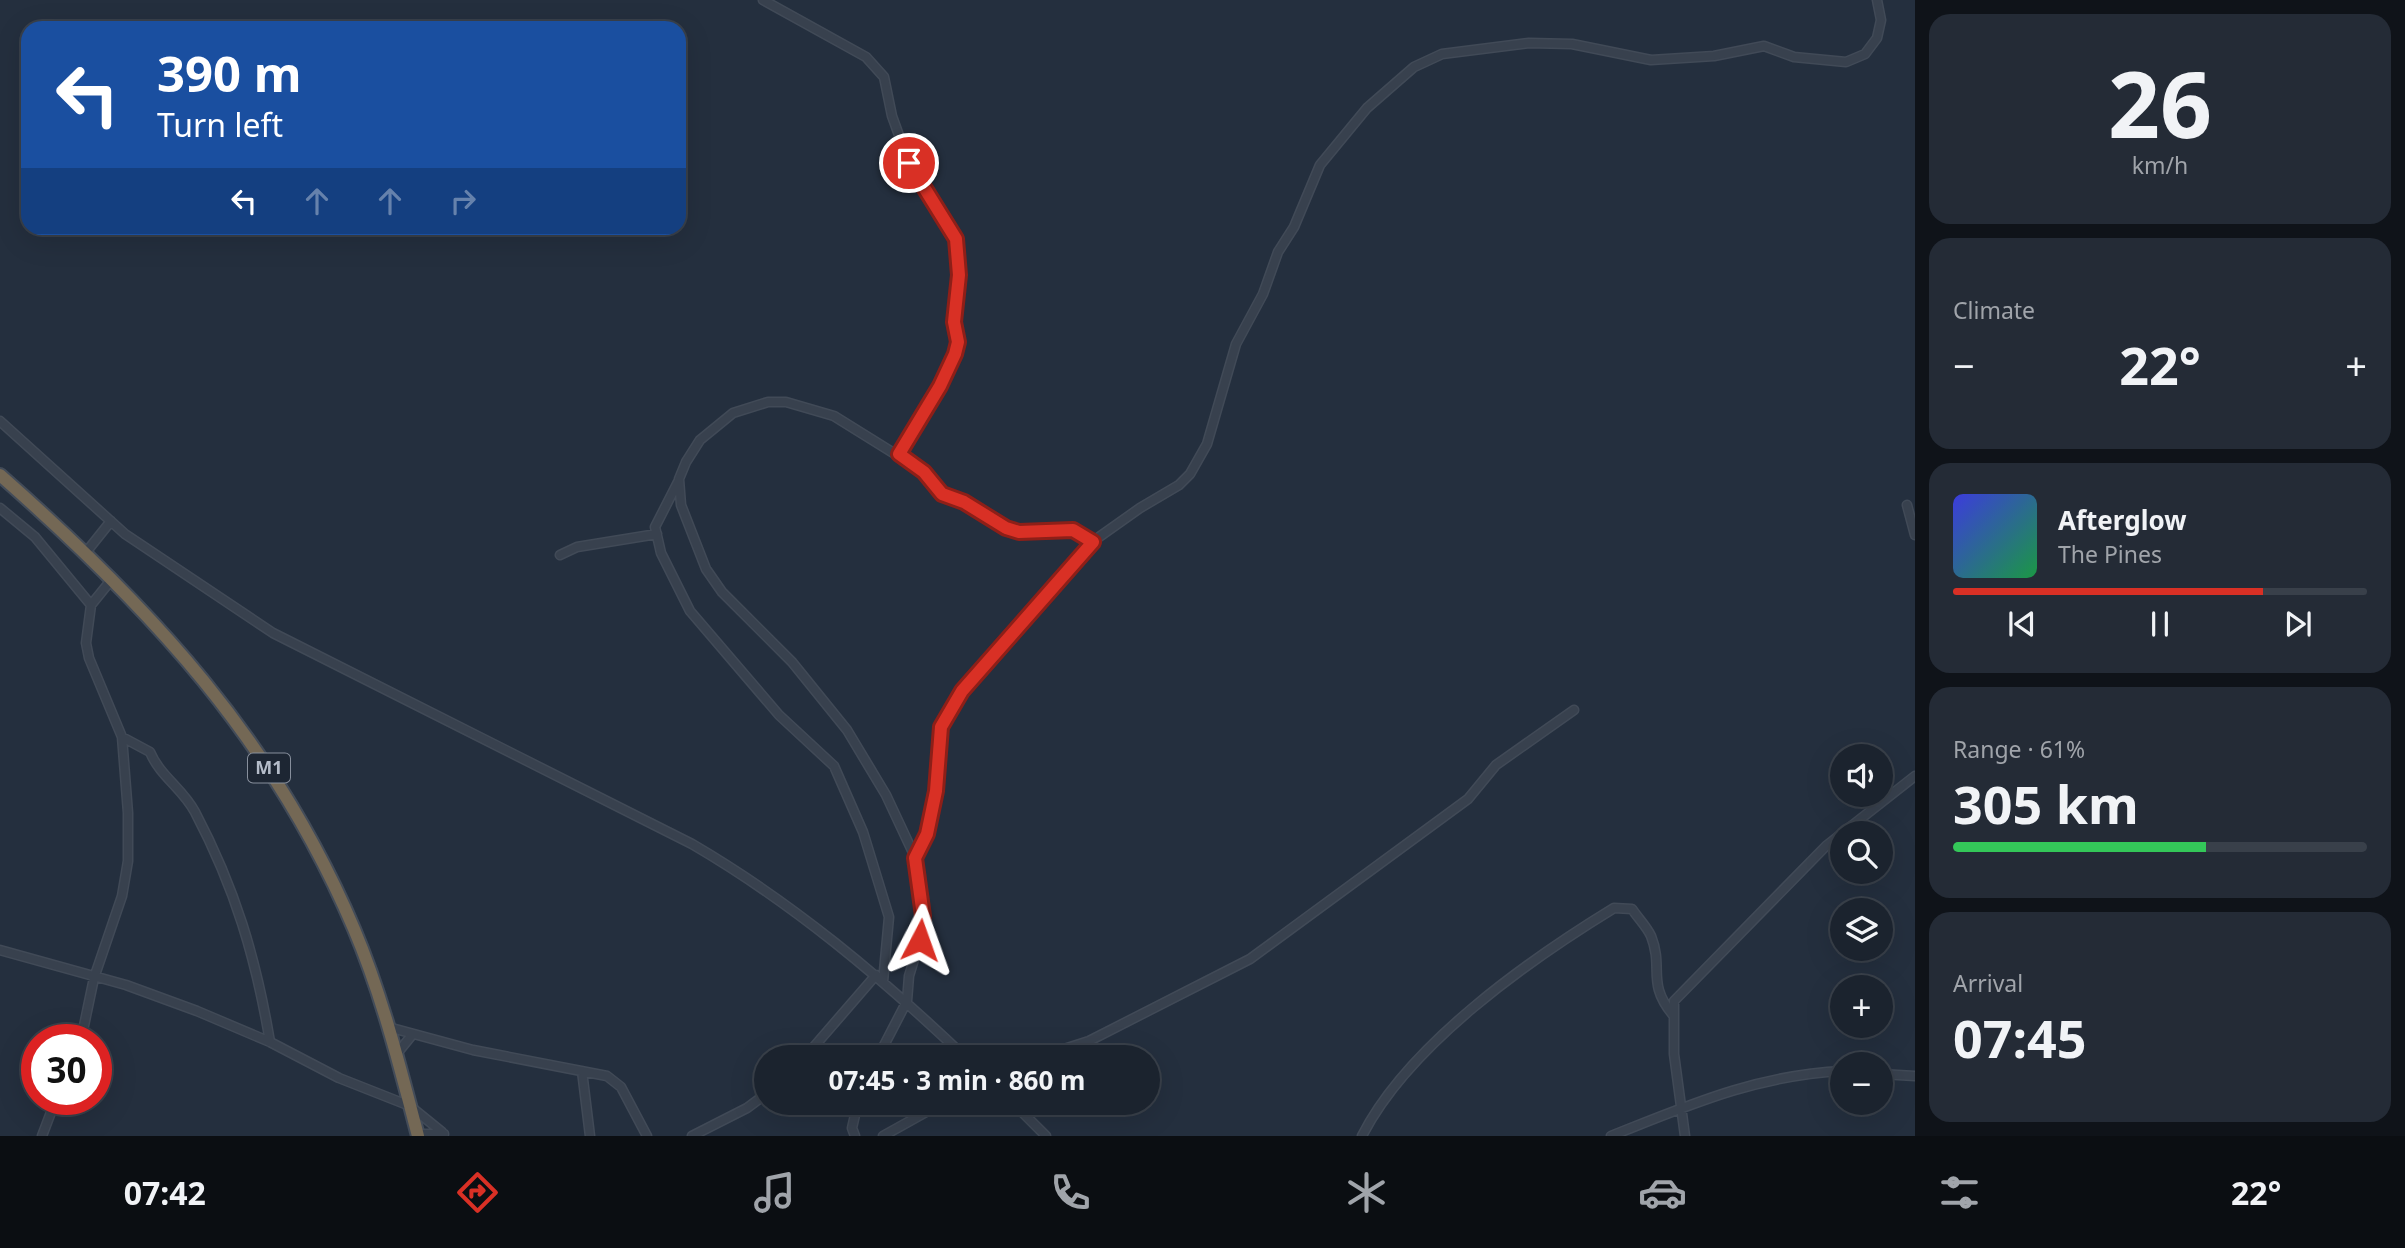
<!DOCTYPE html>
<html lang="en">
<head>
<meta charset="utf-8">
<style>
	body { margin:0; font-family:"Noto Sans",sans-serif; background:#242b36; color:#f1f3f6; height:100vh; display:flex; flex-direction:column; font-size:26px; white-space:nowrap }
	* { box-sizing:border-box; margin:0 }
	p { font-size:23px; color:#a0a4aa }
	.icon { flex:none; width:38px; height:38px; fill:none; stroke:currentColor; stroke-width:2; stroke-linecap:round; stroke-linejoin:round }
	.map { position:relative; flex:1; overflow:hidden }
	.details { display:flex; flex-direction:column; gap:14px; padding:14px; background:#0f1319; width:490px }
	.details>* { flex:none }
	.hud { position:absolute; left:21px; top:21px; width:665px; height:214px; border-radius:21px; box-shadow:0 7px 28px #0002,0 0 0 2px #39404a; background:#1a4fa0; color:#fff; overflow:hidden }
	.tools { position:absolute; left:1830px; top:744px; display:grid; gap:14px }
	.tools a { display:grid; place-items:center; width:63px; height:63px; border-radius:50%; background:#1b232e; box-shadow:0 7px 28px #0002,0 0 0 2px #39404a; font-size:35px }
	.speed { position:absolute; left:21px; top:1024px; display:flex; gap:14px; font-size:35px; font-weight:700; text-align:center }
	.speed>* { display:grid; place-content:center; width:91px; height:91px; border-radius:50%; background:#1b232e; box-shadow:0 7px 28px #0002,0 0 0 2px #39404a; line-height:1 }
	.speed .limit { border:10px solid #d22; background:#fff; color:#111 }
	.pin { position:absolute; display:grid; place-items:center; width:60px; height:60px; color:#fff; margin:-30px; border:4px solid #fff; border-radius:50%; box-shadow:0 2px 7px #0007 }
	.me { position:absolute; width:77px; margin:-38px; rotate:4deg; stroke-linejoin:round; filter:drop-shadow(0 0 5px #0008) }
	.turn { display:flex; align-items:center; gap:24px; height:147px; padding:0 21px; font-size:32px }
	.turn .icon { width:91px; height:91px; stroke-width:2.5 }
	.turn b { display:block; font-size:49px; line-height:60px }
	.lanes { display:flex; align-items:center; height:66px; padding:0 21px; background:#0003; justify-content:center; gap:35px; direction:ltr }
	.lanes .off { opacity:.35 }
	.big { font-size:52px; font-weight:700; line-height:1.1 }
	.details .tile { flex:1; display:flex; flex-direction:column; justify-content:center; gap:10px; min-width:0; padding:0 24px; border-radius:21px; background:#242b36 }
	.details .dial { align-items:center; gap:0 }
	.dial b { font-size:91px; line-height:1 }
	.song { display:flex; align-items:center; gap:21px }
	.cover { width:84px; height:84px; border-radius:10px; background:linear-gradient(135deg,hsl(240 70% 55%),hsl(140 70% 35%)) }
	.played { height:7px; border-radius:4px; background:linear-gradient(90deg,#d93025 75%,#39404a 75%) }
	.keys { display:flex; justify-content:space-around; direction:ltr }
	.heat { display:flex; justify-content:space-between; align-items:center; font-size:38px; direction:ltr }
	.charge { height:10px; border-radius:5px; background:linear-gradient(90deg,#34c759 61%,#39404a 0) }
	.trip { position:absolute; left:754px; top:1045px; width:406px; height:70px; border-radius:35px; background:#1b232e; box-shadow:0 7px 28px #0002,0 0 0 2px #39404a; font-weight:700; line-height:70px; text-align:center }
	.menu { display:flex; height:112px; justify-content:space-around; align-items:center; background:#0b0e12; color:#a0a4aa }
	.menu .icon { width:49px; height:49px }
	.menu .current { color:#d93025 }
	.menu b { font-size:32px; color:#f1f3f6 }
	main { display:flex; flex:1; min-height:0 }
	.map>svg:first-child { display:block }
	.lines { fill:none; stroke-linecap:round; stroke-linejoin:round }
	.minor-casing { stroke:#414a57; stroke-width:11 }
	.highway-casing { stroke:#434c59; stroke-width:16 }
	.minor { stroke:#38414e; stroke-width:8 }
	.highway { stroke:#746855; stroke-width:12 }
	.route-casing { stroke:#8d1f18; stroke-width:18 }
	.route { stroke:#d93025; stroke-width:12 }
	.labels { text-anchor:middle; stroke-width:7; stroke-linejoin:round; paint-order:stroke }
	.shield { fill:#1d2633; stroke:#878f9c; stroke-width:2 }
	.shield-label { font-size:18px; font-weight:bold; fill:#b4bcc9 }
</style>
</head>
<body>
<main>
<div class="map">
<svg width="1915" height="1136" viewBox="0 0 1915 1136">
	<rect width="100%" height="100%" fill="#242f3e"/>
	<g class="lines">
		<!-- minor casing -->
		<g class="minor-casing">
			<path id="minor" d="M 763,0 L 866,57 L 884,77 L 892,116 L 909,163 L 956,238 L 959,276 L 954,322 L 958,342 L 955,354 L 899,454
				M 0,421 L 125,534 L 273,633 L 692,844 C 793,903 881,977 965,1057
				M 678,482 L 655,527 L 661,553 L 690,611 L 779,715 L 834,766 L 863,832 L 889,917 L 883,982
				M 1907,505 L 1915,535
				M 0,508 L 35,537 L 91,605
				M 87,551 L 111,521
				M 560,555 L 577,547 L 657,534
				M 122,737 L 150,752 C 160,776 183,789 195,812 C 235,888 256,958 270,1042
				M 915,857 L 886,795 L 847,730 L 792,662 L 722,592 L 706,569 L 681,505 L 679,479 L 686,462 L 700,440 L 733,413 L 768,402 L 786,402 L 834,416 L 924,472 L 942,493 L 964,502 L 1006,528 L 1019,532 L 1073,530 L 1092,542
				M 0,950 L 126,985 L 197,1011 L 270,1042 L 339,1078 L 410,1106 L 442,1132
				M 388,1027 L 473,1050 L 607,1076 L 621,1087 L 647,1136
				M 81,1040 L 94,978 L 122,896 L 128,861 L 128,813 L 122,737 L 89,658 L 86,643 L 91,605 L 112,579
				M 395,1056 L 412,1035
				M 805,1057 L 876,975
				M 878,1057 L 907,1001 L 909,976 L 920,940 L 924,916 L 915,857 L 927,834 L 936,791 L 941,727 L 962,691 L 1092,542 L 1140,508 L 1179,485 L 1190,474 L 1207,444 L 1236,344 L 1263,294 L 1278,252 L 1294,227 L 1320,165 L 1367,108 L 1414,67 L 1442,54 L 1529,43 L 1572,44 L 1651,60 L 1714,56 L 1764,46 L 1794,57 L 1846,62 L 1865,54 L 1877,38 L 1881,20 L 1877,0
				M 1039,1057 L 1089,1041 L 1250,959 L 1468,799 L 1496,765 L 1574,710
				M 582,1071 L 590,1136
				M 1881,1074 L 1915,1076
				M 1012,1102 L 1046,1136
				M 417,1134 L 444,1134
				M 42,1136 L 56,1099
				M 692,1136 L 747,1108 L 766,1094
				M 855,1136 L 852,1128 L 858,1102
				M 883,1136 L 944,1102
				M 1362,1136 C 1408,1045 1529,960 1614,908 L 1632,909 C 1638,918 1647,927 1651,936 C 1664,969 1646,982 1673,1015
				M 1611,1136 C 1689,1105 1757,1075 1843,1071
				M 1685,1136 L 1674,1054 L 1674,1001 L 1826,846 L 1915,776"/>
		</g>
		<!-- highway casing -->
		<g class="highway-casing">
			<path id="highway" d="M 0,475 C 151,608 274,740 354,929 C 382,995 400,1067 418,1136"/>
		</g>
		<!-- minor -->
		<use href="#minor" class="minor"/>
		<!-- highway -->
		<use href="#highway" class="highway"/>
	</g>
	<g class="lines">
		<!-- route casing -->
		<g class="route-casing">
			<path id="route" d="M 909,163 L 956,239 L 959,275 L 954,322 L 958,342 L 955,354 L 940,386 L 899,454 L 924,472 L 942,494 L 964,502 L 1006,528 L 1019,532 L 1073,530 L 1093,542 L 962,691 L 941,727 L 936,791 L 927,834 L 915,858 L 923,916 L 920,940"/>
		</g>
		<!-- route -->
		<use href="#route" class="route"/>
	</g>
	<g class="labels">
		<!-- shield labels -->
		<rect class="shield" x="248" y="753.5" width="42" height="29" rx="5"/>
		<g class="shield-label">
			<text x="269" y="774">M1</text>
		</g>
	</g>
</svg>
<div class="tools">
<a><svg class="icon" aria-label="sound" viewBox="0 0 24 24"><path d="M4 9h4l5-4v14l-5-4H4zM17 9q2 3 0 6"/></svg></a>
<a><svg class="icon" aria-label="search" viewBox="0 0 24 24"><circle cx="10" cy="10" r="6"/><path d="M15 15l6 6"/></svg></a>
<a><svg class="icon" aria-label="layers" viewBox="0 0 24 24"><path d="M12 4l9 5-9 5-9-5zM3 14l9 5 9-5"/></svg></a>
<a>+</a>
<a>−</a>
</div>
<div class="speed"><div class="limit">30</div></div>
<div class="pin" style="left:909px;top:163px;background:#d93025"><svg class="icon" aria-label="arrive" viewBox="0 0 24 24"><path d="M6 21V4h12l-3 4 3 4H6"/></svg></div>
<svg class="me" style="left:920px;top:940px" viewBox="-20 -20 40 40"><path d="M0-17L14 15 0 8-14 15z" fill="#d93025" stroke="#fff" stroke-width="4"/></svg>
<div class="trip">07:45 · 3 min · 860 m</div>
<div class="hud">
<div class="turn"><svg class="icon" aria-label="left" viewBox="0 0 24 24"><path d="M17 20v-9H6M10 6l-5 5 5 5"/></svg><div><b>390 m</b>Turn left</div></div>
<div class="lanes"><svg class="icon" aria-label="left" viewBox="0 0 24 24"><path d="M17 20v-9H6M10 6l-5 5 5 5"/></svg><svg class="icon off" aria-label="ahead" viewBox="0 0 24 24"><path d="M12 20V5M6 11l6-6 6 6"/></svg><svg class="icon off" aria-label="ahead" viewBox="0 0 24 24"><path d="M12 20V5M6 11l6-6 6 6"/></svg><svg class="icon off" aria-label="right" viewBox="0 0 24 24"><path d="M7 20v-9h11M14 6l5 5-5 5"/></svg></div>
</div>
</div>
<section class="details">
<div class="tile dial"><b>26</b><p>km/h</p></div>
<div class="tile"><p>Climate</p>
<div class="heat"><a>−</a><b class="big">22°</b><a>+</a></div>
</div>
<div class="tile">
<div class="song"><i class="cover"></i><div><b>Afterglow</b><p>The Pines</p></div></div>
<div class="played"></div>
<div class="keys"><svg class="icon" aria-label="previous" viewBox="0 0 24 24"><path d="M18 5L8 12l10 7zM5 5v14"/></svg><svg class="icon" aria-label="pause" viewBox="0 0 24 24"><path d="M8 5v14M16 5v14"/></svg><svg class="icon" aria-label="next" viewBox="0 0 24 24"><path d="M6 5l10 7-10 7zM19 5v14"/></svg></div>
</div>
<div class="tile"><p>Range · 61%</p><b class="big">305 km</b><div class="charge"></div></div>
<div class="tile"><p>Arrival</p><b class="big">07:45</b></div>
</section>
</main>
<nav class="menu">
<b>07:42</b>
<svg class="icon current" aria-label="directions" viewBox="0 0 24 24"><path d="M12 3l9 9-9 9-9-9zM9 14v-3h6M13 9l2 2-2 2"/></svg>
<svg class="icon" aria-label="music" viewBox="0 0 24 24"><path d="M9 18V5l10-2v13"/><circle cx="6" cy="18" r="3"/><circle cx="16" cy="16" r="3"/></svg>
<svg class="icon" aria-label="phone" viewBox="0 0 24 24"><path d="M5 4h4l2 5-3 2q2 4 5 5l2-3 5 2v4C11 20 4 13 5 4z"/></svg>
<svg class="icon" aria-label="climate" viewBox="0 0 24 24"><path d="M12 3v18M4 7l16 10M4 17L20 7"/></svg>
<svg class="icon" aria-label="car" viewBox="0 0 24 24"><path d="M5 17H2v-5l4-1 3-4h7l3 4 3 1v5h-3M9 17h6M6 11h13"/><circle cx="7" cy="17" r="2"/><circle cx="17" cy="17" r="2"/></svg>
<svg class="icon" aria-label="filters" viewBox="0 0 24 24"><path d="M4 7h16M4 17h16"/><circle cx="9" cy="7" r="2"/><circle cx="15" cy="17" r="2"/></svg>
<b>22°</b>
</nav>
</body>
</html>
